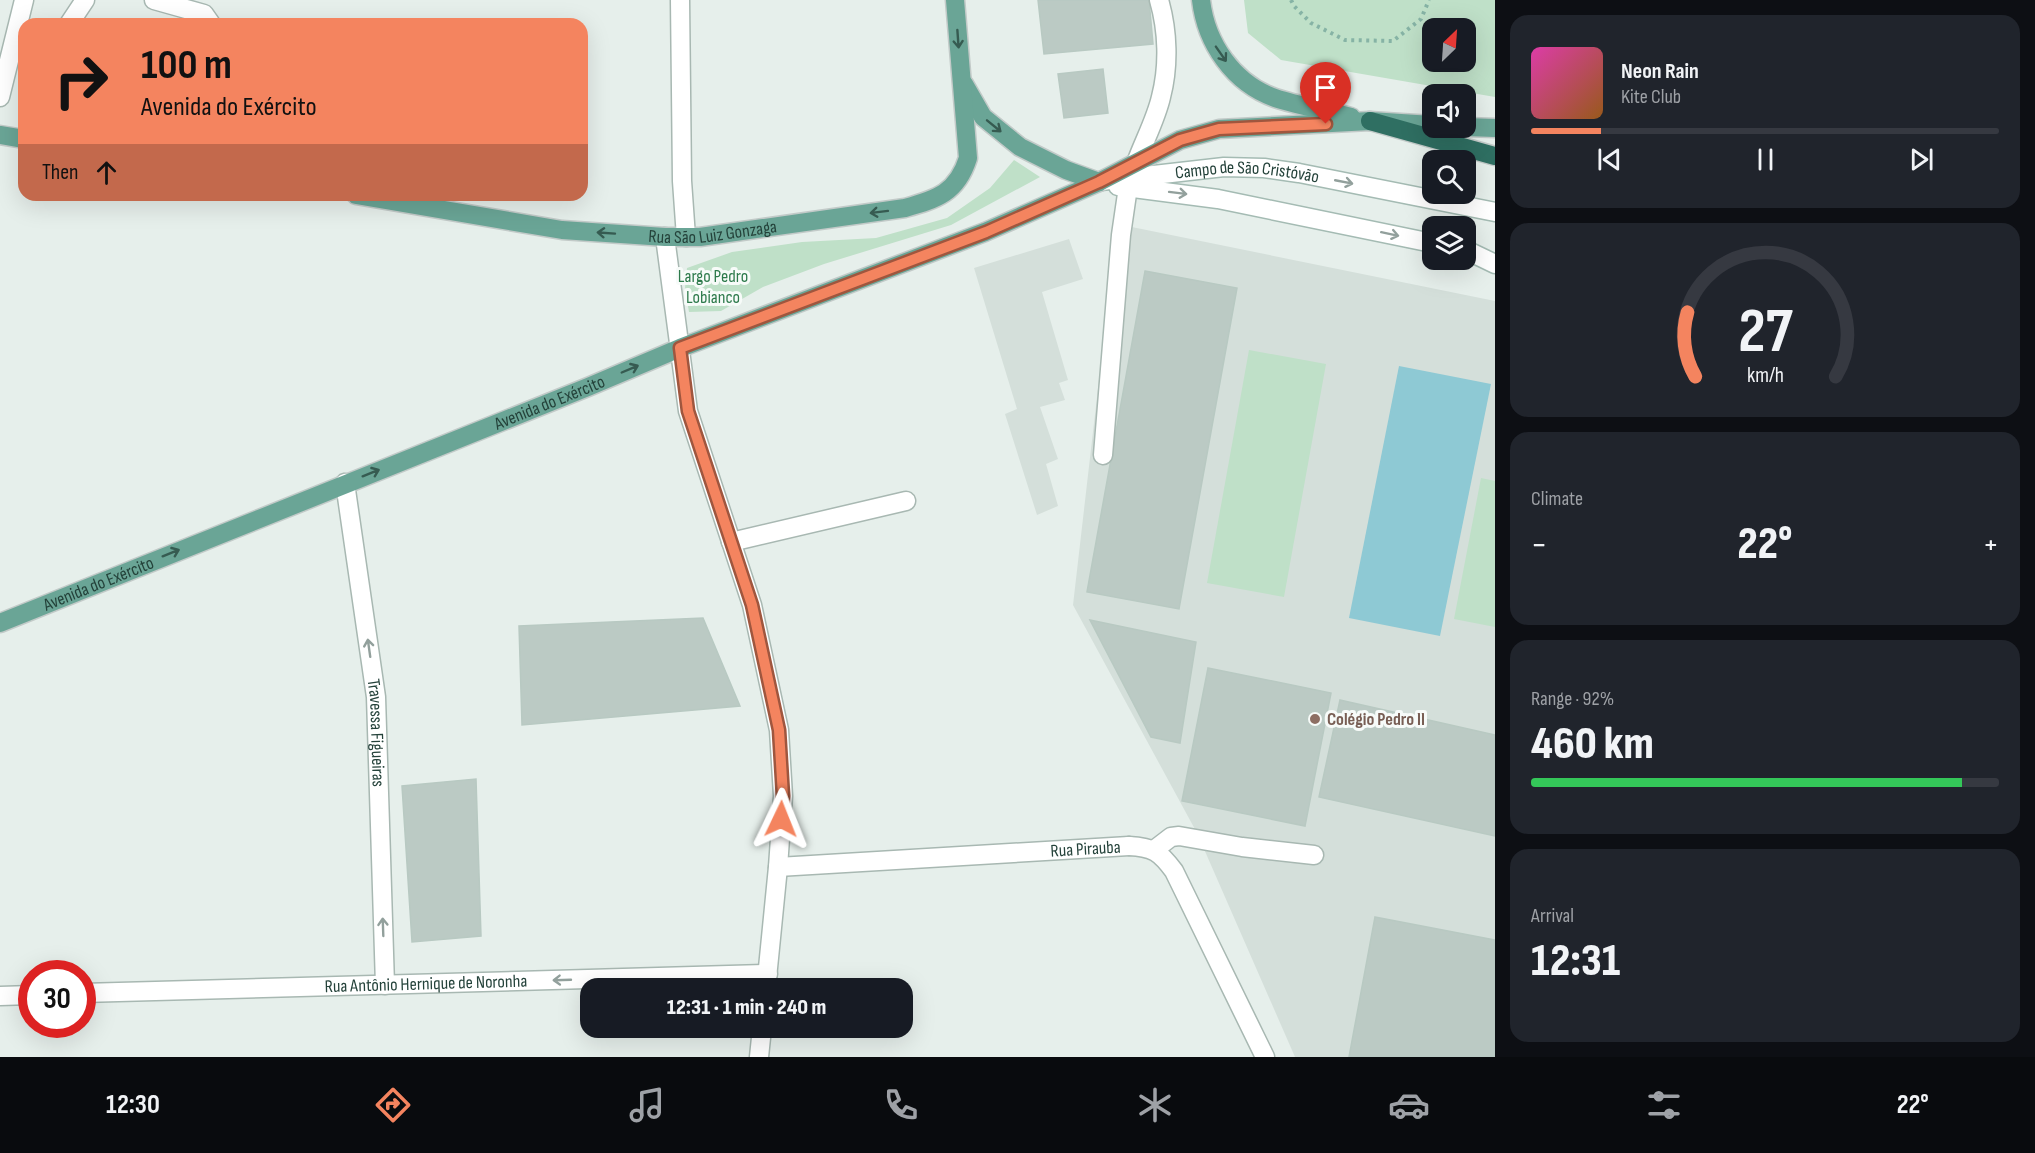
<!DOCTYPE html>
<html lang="en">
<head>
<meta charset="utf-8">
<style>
	body { margin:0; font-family:"Sofia Sans Condensed",sans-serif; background:#20242c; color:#f1f3f6; height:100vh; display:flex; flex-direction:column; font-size:22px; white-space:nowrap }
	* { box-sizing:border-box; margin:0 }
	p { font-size:20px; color:#9ea1a6 }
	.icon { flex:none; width:33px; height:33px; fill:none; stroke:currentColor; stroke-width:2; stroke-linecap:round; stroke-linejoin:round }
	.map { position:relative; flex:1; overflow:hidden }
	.drawer { display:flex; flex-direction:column; gap:15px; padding:15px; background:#0d0f14; width:540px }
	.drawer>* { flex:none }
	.hud { position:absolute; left:18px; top:18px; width:570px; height:183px; border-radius:18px; box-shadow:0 6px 24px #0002; background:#f4845f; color:#111; overflow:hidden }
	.needle { width:39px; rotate:25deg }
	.tools { position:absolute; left:1422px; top:18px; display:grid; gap:12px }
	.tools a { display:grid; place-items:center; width:54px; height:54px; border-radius:12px; background:#171b24; box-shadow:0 6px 24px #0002; font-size:30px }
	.speed { position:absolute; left:18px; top:960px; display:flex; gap:12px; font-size:30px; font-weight:700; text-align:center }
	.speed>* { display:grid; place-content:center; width:78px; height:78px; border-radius:50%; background:#171b24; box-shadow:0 6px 24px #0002; line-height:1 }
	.speed .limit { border:9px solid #d22; background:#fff; color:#111 }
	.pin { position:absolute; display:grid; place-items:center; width:51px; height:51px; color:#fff; margin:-62px -26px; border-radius:50% 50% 50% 0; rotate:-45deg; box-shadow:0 0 6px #0007 }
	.pin .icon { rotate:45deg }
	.me { position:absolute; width:66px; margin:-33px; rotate:2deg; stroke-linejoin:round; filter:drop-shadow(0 0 4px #0008) }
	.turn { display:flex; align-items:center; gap:21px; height:126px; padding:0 24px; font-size:27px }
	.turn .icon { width:78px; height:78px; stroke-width:2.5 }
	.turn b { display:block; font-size:42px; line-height:51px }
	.then { display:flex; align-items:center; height:57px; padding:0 24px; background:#0003; gap:12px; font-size:22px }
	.big { font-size:45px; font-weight:800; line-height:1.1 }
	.drawer .widget { flex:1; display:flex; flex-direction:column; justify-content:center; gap:9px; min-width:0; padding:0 21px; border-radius:18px; background:#20242c }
	.drawer .dial { align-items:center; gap:0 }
	.dial svg { height:156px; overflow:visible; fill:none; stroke:#363941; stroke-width:7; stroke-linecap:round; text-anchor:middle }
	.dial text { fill:#f1f3f6; stroke:none }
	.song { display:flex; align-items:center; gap:18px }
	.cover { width:72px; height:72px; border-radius:9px; background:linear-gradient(135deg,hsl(320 70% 55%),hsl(30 70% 35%)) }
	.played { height:6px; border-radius:3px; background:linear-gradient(90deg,#f4845f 15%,#363941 15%) }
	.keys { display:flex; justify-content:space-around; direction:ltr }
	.heat { display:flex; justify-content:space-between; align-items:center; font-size:33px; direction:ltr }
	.charge { height:9px; border-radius:4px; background:linear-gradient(90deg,#34c759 92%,#363941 0) }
	.trip { position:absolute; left:580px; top:978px; width:333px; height:60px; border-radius:18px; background:#171b24; box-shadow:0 6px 24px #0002; font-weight:800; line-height:60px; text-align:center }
	.menu { display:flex; height:96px; justify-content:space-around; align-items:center; background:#090b0e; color:#9ea1a6 }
	.menu .icon { width:42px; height:42px }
	.menu .on { color:#f4845f }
	.menu b { font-size:27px; color:#f1f3f6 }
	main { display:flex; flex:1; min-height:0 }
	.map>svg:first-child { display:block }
	.built { fill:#d4dfda }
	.green { fill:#bfe0c8; fill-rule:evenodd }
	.water { fill:#8ec9d4 }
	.building { fill:#bbcac4; stroke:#b8c9c2; stroke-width:1.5 }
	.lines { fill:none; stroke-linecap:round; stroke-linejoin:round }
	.lane-casing { stroke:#a8b8b2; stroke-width:21 }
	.street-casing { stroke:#a8b8b2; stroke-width:21 }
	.secondary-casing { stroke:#a4bbb3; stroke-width:21 }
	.primary-casing { stroke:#c2cac8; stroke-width:21 }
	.highway-casing { stroke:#c2cac8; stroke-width:21 }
	.path { stroke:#86b3a5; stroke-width:4; stroke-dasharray:3 4.5; stroke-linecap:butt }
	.lane { stroke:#fff; stroke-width:18 }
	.street { stroke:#fff; stroke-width:18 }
	.secondary { stroke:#fff; stroke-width:18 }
	.primary { stroke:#6aa596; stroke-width:18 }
	.highway { stroke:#2f6f62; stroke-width:18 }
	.oneway { stroke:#365b51 }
	.oneway2 { stroke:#92a09c }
	.route-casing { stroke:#9f563e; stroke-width:15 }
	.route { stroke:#f4845f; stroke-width:10 }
	.education-dot { fill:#8d6e63; stroke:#f7fbf9; stroke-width:2 }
	.labels { text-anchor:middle; stroke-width:6; stroke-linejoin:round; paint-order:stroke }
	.street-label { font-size:18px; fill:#24423a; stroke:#f7fbf9 }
	.park-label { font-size:18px; fill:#2d7a4b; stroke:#f7fbf9 }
	.education-label { font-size:18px; font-weight:bold; fill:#785e54; stroke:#f7fbf9; text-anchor:start }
</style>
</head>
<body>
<main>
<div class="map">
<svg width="1495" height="1057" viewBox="0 0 1495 1057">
	<rect width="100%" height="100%" fill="#e6efeb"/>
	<!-- built -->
	<path class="built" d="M 1117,224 L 1495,301 L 1495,1057 L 1295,1057 L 1197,833 L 1073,605 Z
		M 1069,239 L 1083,279 L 1042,292 L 1068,380 L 1059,383 L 1065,400 L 1040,407 L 1058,459 L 1046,464 L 1058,506 L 1037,515 L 1005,414 L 1017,409 L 974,268 Z"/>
	<!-- green -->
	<path class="green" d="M 1244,0 L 1495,0 L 1495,97 L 1281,60 L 1248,33 ZM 1432,28 L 1466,28 L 1466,62 L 1432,62 Z
		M 1014,160 L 1040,177 L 951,225 L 824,264 L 763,287 L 721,311 L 689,312 L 685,288 L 687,268 L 732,252 L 802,242 L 876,238 L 947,218 L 990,188 Z
		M 1249,350 L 1326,364 L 1284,597 L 1207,583 Z
		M 1481,478 L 1495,481 L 1495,627 L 1454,619 Z"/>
	<!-- water -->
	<path class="water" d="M 1399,366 L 1491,384 L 1440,636 L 1349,618 Z"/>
	<!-- building -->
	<path class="building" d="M 1038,0 L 1149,0 L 1153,44 L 1044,54 Z
		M 1103,69 L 1108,113 L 1064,118 L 1058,74 Z
		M 1145,271 L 1237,288 L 1179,609 L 1087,592 Z
		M 703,618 L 740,706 L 522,725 L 519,626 Z
		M 1090,620 L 1196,642 L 1180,743 L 1151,737 Z
		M 1208,668 L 1331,693 L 1305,826 L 1182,801 Z
		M 1340,700 L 1495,735 L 1495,836 L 1319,797 Z
		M 476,779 L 481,936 L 412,942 L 402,786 Z
		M 1375,917 L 1495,940 L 1495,1057 L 1349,1057 Z"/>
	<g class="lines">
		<!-- lane casing -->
		<g class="lane-casing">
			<path id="lane" d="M 154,0 L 204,14 L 211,24
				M 680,0 L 682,181 L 686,237
				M 69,24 L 85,0
				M 0,97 L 24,0
				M 1136,163 C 1144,141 1156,119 1161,97 C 1169,66 1168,31 1159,0
				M 1103,455 L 1121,235 L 1128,187
				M 731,542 L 906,501
				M 1129,846 C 1153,847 1160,852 1174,871 L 1265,1057
				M 1154,850 L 1171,837 L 1179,836 L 1242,847 L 1314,855"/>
		</g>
		<!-- street casing -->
		<g class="street-casing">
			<g id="street">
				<path d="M 665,237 L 688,411 L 752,605 L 779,730 L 783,796 L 778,867 L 766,988"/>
				<path id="s1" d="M 345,483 L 376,697 L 385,985"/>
				<path id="s2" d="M 778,867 L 1129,846"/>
				<path id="s3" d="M 82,993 L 768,974"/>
				<path d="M 0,996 L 32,995"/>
				<path d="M 759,1057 L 762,1028"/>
			</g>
		</g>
		<!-- secondary casing -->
		<g class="secondary-casing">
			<g id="secondary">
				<path id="s4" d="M 1101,181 L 1224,167 L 1264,168 L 1299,173 L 1495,212"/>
				<path d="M 1118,186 L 1218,199 L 1432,243"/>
				<path d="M 1466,250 L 1495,264"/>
			</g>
		</g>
		<!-- primary casing -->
		<g class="primary-casing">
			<g id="primary">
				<path d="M 1201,0 C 1206,43 1233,83 1275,98 C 1299,106 1326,110 1351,117"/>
				<path d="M 964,84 L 983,117 L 1020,147 L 1066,170 L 1099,182"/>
				<path d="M 1466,127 L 1495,128"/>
				<path d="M 0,135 L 24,139"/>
				<path id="s5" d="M 356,195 L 562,230 L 665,237 L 700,237 L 905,208 C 937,199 957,193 968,158 L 955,0"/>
				<path id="s6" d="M 0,623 L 588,387 L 680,348 L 985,232 L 1099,182 L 1180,140 L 1219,129 L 1370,121 L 1432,125"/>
			</g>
		</g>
		<!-- highway casing -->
		<g class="highway-casing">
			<path id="highway" d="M 1370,121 L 1495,156"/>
		</g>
		<!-- path -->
		<path class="path" d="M 1291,0 L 1294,6 L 1311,23 L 1345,40 L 1393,41 L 1421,19 L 1429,0"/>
		<!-- lane -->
		<use href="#lane" class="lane"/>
		<!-- street -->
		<use href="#street" class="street"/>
		<!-- secondary -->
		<use href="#secondary" class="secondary"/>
		<!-- primary -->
		<use href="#primary" class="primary"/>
		<!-- highway -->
		<use href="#highway" class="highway"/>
	</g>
	<!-- one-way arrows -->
	<defs><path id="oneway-shaft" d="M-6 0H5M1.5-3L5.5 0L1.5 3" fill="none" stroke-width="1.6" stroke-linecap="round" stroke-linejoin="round" transform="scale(1.5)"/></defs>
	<g class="oneway">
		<use href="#oneway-shaft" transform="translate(958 39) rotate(86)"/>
		<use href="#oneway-shaft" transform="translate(1221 54) rotate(55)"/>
		<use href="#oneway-shaft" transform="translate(994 126) rotate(39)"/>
		<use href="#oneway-shaft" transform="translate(879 212) rotate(173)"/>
		<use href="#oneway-shaft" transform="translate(606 233) rotate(-176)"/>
		<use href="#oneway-shaft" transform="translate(630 369) rotate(-23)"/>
		<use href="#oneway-shaft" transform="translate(371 473) rotate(-22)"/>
		<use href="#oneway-shaft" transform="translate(171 553) rotate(-22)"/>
	</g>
	<g class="oneway2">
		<use href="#oneway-shaft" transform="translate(1344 182) rotate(11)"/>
		<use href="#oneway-shaft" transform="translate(1178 193) rotate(7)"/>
		<use href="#oneway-shaft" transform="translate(1390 234) rotate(12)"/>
		<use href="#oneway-shaft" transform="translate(369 648) rotate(-98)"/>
		<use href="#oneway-shaft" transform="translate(383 927) rotate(-92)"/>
		<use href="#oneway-shaft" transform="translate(562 980) rotate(178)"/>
	</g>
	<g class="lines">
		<!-- route casing -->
		<g class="route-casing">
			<path id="route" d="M 781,819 L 783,796 L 779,730 L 752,605 L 688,411 L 680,348 L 986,232 L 1099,182 L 1180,140 L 1219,129 L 1326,124"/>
		</g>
		<!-- route -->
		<use href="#route" class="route"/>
	</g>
	<!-- markers -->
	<circle class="education-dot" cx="1315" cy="719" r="6"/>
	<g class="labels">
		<!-- street labels -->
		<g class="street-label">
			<text dy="6" stroke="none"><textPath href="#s4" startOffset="147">Campo de São Cristóvão</textPath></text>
			<text dy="6" stroke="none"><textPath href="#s5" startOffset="360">Rua São Luiz Gonzaga</textPath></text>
			<text dy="6" stroke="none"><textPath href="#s6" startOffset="592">Avenida do Exército</textPath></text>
			<text dy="6" stroke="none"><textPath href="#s6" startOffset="106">Avenida do Exército</textPath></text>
			<text dy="6" stroke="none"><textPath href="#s1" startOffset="252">Travessa Figueiras</textPath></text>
			<text dy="6" stroke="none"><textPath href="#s2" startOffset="308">Rua Pirauba</textPath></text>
			<text dy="6" stroke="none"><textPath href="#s3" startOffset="344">Rua Antônio Hernique de Noronha</textPath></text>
		</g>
		<!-- park labels -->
		<g class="park-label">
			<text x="713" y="282">Largo Pedro<tspan x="713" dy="21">Lobianco</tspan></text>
		</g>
		<!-- education labels -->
		<g class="education-label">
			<text x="1327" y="725">Colégio Pedro II</text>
		</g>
	</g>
</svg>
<div class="tools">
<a><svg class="needle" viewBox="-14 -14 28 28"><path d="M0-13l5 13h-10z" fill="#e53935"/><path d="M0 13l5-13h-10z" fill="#9ea1a6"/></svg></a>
<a><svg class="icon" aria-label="sound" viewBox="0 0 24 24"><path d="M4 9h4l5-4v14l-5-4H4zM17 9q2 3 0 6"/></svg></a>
<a><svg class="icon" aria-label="search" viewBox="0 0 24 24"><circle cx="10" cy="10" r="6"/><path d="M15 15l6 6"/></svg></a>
<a><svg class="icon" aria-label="layers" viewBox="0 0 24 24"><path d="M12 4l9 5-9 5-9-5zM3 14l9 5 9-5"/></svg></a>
</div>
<div class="speed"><div class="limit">30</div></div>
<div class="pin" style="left:1326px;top:124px;background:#d93025"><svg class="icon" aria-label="arrive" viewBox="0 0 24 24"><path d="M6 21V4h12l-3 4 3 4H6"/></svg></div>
<svg class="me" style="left:781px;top:819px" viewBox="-20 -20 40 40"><path d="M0-17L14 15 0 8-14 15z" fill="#f4845f" stroke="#fff" stroke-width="4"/></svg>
<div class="trip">12:31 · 1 min · 240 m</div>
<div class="hud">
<div class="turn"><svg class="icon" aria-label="right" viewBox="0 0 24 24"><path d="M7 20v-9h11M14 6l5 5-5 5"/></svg><div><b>100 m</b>Avenida do Exército</div></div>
<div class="then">Then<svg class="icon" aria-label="ahead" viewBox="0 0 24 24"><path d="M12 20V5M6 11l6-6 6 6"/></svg></div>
</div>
</div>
<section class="drawer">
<div class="widget">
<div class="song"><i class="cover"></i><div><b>Neon Rain</b><p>Kite Club</p></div></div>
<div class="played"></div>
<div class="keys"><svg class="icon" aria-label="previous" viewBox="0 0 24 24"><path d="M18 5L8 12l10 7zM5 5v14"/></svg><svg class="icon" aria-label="pause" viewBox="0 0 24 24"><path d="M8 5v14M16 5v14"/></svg><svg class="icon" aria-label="next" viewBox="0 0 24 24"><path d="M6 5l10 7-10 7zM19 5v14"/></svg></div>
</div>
<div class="widget dial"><svg viewBox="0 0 100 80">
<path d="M14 69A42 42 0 1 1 86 69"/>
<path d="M14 69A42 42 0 0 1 10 36" stroke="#f4845f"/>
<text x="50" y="56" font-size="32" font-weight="700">27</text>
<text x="50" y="72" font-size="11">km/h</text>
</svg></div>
<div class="widget"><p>Climate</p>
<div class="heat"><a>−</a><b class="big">22°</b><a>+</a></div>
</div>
<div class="widget"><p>Range · 92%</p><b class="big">460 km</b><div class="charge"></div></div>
<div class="widget"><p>Arrival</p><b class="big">12:31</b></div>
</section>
</main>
<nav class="menu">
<b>12:30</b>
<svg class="icon on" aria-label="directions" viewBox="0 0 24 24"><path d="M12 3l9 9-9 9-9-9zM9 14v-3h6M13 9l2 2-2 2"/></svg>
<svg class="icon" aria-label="music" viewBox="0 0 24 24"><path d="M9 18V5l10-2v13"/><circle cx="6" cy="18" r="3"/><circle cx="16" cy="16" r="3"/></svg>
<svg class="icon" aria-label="phone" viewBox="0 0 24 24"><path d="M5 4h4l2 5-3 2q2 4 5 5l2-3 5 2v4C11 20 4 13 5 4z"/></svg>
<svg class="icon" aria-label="climate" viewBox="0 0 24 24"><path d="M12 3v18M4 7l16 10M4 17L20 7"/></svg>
<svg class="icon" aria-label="car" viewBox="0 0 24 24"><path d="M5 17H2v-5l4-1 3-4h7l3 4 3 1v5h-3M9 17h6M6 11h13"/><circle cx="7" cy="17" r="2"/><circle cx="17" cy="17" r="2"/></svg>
<svg class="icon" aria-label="filters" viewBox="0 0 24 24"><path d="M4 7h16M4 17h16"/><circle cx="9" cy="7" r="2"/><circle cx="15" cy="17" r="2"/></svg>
<b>22°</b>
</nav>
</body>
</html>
